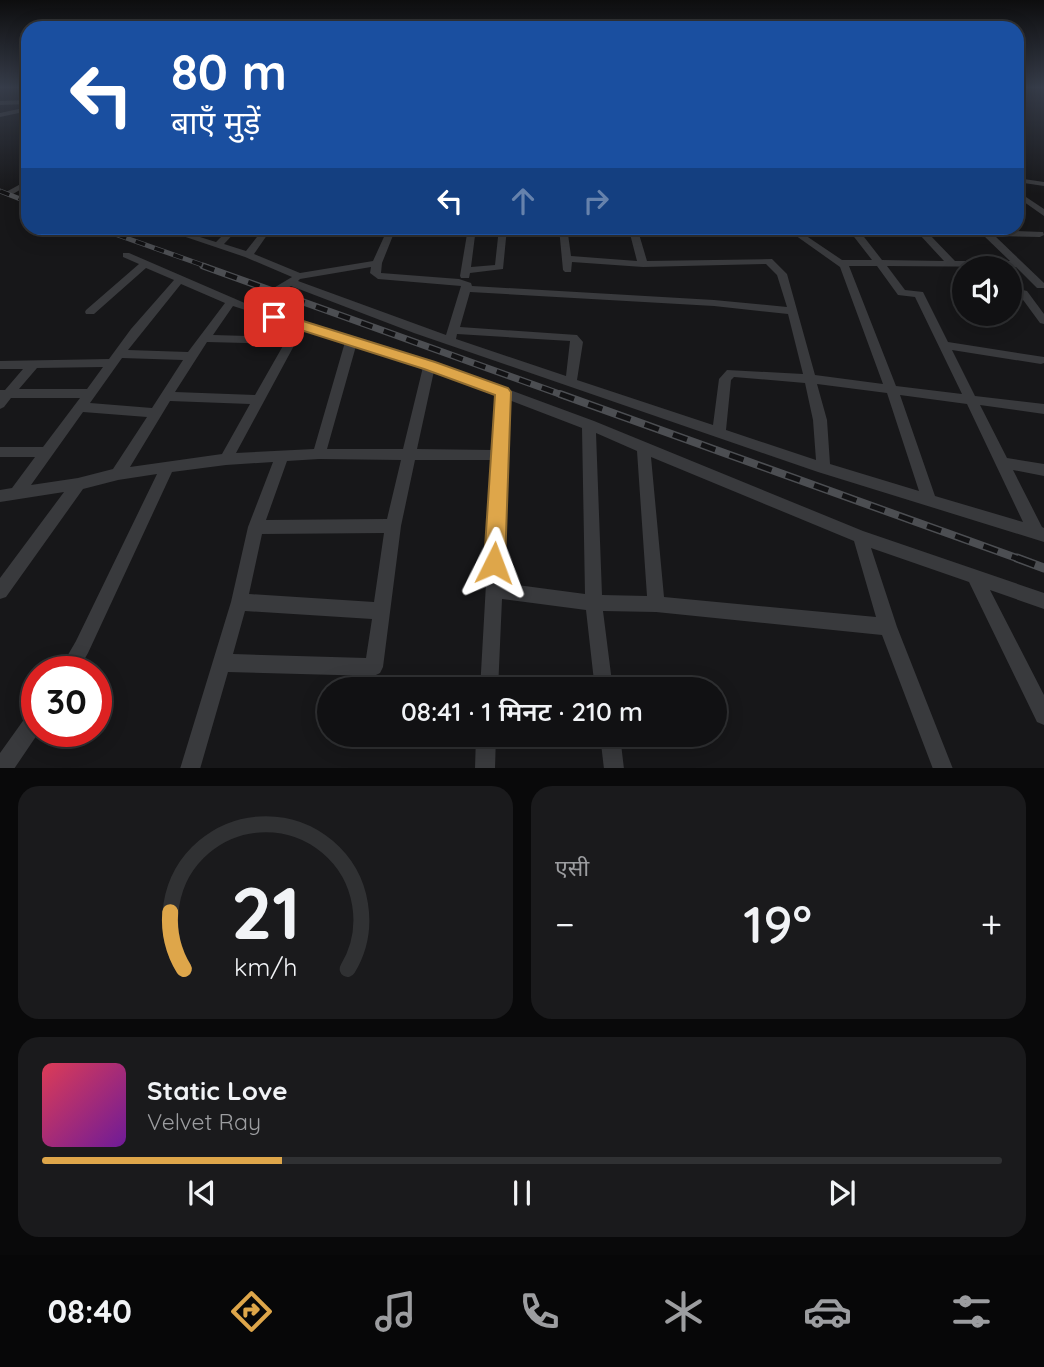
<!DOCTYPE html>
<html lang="hi">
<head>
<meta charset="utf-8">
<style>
	body { margin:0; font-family:Quicksand,"Noto Sans Devanagari",sans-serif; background:#1a1a1c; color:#f1f3f6; height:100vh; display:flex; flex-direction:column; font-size:26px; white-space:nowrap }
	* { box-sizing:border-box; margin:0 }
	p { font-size:23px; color:#9c9da0 }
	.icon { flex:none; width:38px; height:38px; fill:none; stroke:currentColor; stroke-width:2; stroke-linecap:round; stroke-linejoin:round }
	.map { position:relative; height:768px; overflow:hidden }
	.panel { display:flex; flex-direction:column; gap:18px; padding:18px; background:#09090a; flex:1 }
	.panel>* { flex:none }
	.hud { position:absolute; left:21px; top:21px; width:1003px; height:214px; border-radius:21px; box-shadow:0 4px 18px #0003,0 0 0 2px #303133; background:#1a4fa0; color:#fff; overflow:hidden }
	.buttons { position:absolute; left:952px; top:256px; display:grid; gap:14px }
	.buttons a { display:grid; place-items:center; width:70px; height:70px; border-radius:50%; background:#111113; box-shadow:0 4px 18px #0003,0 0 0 2px #303133; font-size:35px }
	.speed { position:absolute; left:21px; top:656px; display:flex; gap:14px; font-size:35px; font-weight:700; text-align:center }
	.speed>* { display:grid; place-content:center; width:91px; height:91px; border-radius:50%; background:#111113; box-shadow:0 4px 18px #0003,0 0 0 2px #303133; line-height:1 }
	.speed .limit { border:10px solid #d22; background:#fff; color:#111 }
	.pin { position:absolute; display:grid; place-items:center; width:60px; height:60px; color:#fff; margin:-30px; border-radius:14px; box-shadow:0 4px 10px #0006 }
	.me { position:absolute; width:77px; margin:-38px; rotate:3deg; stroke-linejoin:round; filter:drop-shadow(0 0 5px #0008) }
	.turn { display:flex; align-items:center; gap:24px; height:147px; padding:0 35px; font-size:32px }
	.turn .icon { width:91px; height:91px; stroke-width:2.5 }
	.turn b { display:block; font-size:49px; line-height:60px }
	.lanes { display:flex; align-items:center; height:66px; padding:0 35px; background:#0003; justify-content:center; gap:35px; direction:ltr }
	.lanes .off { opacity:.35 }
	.big { font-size:52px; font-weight:600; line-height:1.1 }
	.panel .widget { flex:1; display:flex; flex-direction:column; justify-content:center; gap:10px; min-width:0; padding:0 24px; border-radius:21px; background:#1a1a1c }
	.panel .dial { align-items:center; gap:0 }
	.dial svg { height:182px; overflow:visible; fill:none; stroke:#303133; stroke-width:7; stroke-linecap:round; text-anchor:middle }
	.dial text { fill:#f1f3f6; stroke:none }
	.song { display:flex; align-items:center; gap:21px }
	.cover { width:84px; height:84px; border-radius:10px; background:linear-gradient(135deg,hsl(350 70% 55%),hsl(280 70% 35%)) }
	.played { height:7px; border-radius:4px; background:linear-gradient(90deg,#dea64a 25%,#303133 25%) }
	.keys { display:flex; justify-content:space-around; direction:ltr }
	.heat { display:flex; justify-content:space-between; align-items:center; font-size:38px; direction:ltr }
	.panel .tiles { flex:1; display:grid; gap:18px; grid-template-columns:1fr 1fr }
	.widget:last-child { grid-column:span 2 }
	.trip { position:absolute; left:317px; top:677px; width:410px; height:70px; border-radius:35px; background:#111113; box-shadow:0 4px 18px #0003,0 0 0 2px #303133; font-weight:600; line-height:70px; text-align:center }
	.dock { display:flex; height:112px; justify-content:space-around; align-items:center; background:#070708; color:#9c9da0 }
	.dock .icon { width:49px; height:49px }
	.dock .on { color:#dea64a }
	.dock b { font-size:32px; color:#f1f3f6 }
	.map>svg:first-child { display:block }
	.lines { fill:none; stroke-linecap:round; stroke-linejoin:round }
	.minor { fill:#393a3d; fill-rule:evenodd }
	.rail-far3-casing { stroke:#4c4e52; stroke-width:5 }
	.rail-far2-casing { stroke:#4c4e52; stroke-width:7 }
	.rail-far1-casing { stroke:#4c4e52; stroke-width:8 }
	.rail-casing { stroke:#4c4e52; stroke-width:9 }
	.rail-far3 { stroke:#121214; stroke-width:3.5; stroke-dasharray:10; stroke-linecap:butt }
	.rail-far2 { stroke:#121214; stroke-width:4.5; stroke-dasharray:12; stroke-linecap:butt }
	.rail-far1 { stroke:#121214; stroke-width:5; stroke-dasharray:15; stroke-linecap:butt }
	.rail { stroke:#121214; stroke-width:6; stroke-dasharray:19; stroke-linecap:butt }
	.route { fill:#dea64a; stroke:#906c30; stroke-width:2 }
</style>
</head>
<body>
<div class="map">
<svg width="1044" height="769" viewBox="0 0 1044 769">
	<rect width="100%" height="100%" fill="#171719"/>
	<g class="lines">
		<!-- minor -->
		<path class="minor" d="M 28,100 L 28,104 L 0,105 L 0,101 Z
			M 28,107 L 28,111 L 0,117 L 0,113 Z
			M 1017,178 L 1044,182 L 1044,186 L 1017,182 Z
			M 28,180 L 28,185 L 13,194 L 6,192 Z
			M 1017,191 L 1044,209 L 1044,216 L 1017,197 Z
			M 159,228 L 171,228 L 216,242 L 230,228 L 239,228 L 224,244 L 246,251 L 264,228 L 272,228 L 254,254 L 300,273 L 373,261 L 388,228 L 396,228 L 382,263 L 381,273 L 459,279 L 471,283 L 472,286 L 714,300 L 787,307 L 777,275 L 766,264 L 643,267 L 572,262 L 571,272 L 565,272 L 563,270 L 559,228 L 726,229 L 731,232 L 729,234 L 639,234 L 647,261 L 772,259 L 787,274 L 815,375 L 883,384 L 840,267 L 785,228 L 923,228 L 980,230 L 985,228 L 989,230 L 1043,232 L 1044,235 L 1040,237 L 995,236 L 1044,283 L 1044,288 L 1037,288 L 1016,267 L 887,266 L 905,290 L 923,292 L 948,342 L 1044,357 L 1044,363 L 1041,364 L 952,350 L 975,396 L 1044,404 L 1044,414 L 980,405 L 1007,458 L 1044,464 L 1044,476 L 1013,470 L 1042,527 L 1044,528 L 1044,542 L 818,472 L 414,333 L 291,286 L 257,307 L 433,362 L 507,389 L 594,421 L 863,531 L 1044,593 L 1044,609 L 990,590 L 1044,695 L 1044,725 L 1037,722 L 969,582 L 871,548 L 897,627 L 953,769 L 933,769 L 882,635 L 656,612 L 603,611 L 613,690 L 595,690 L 586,610 L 502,599 L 498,690 L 480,690 L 493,460 L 415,460 L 401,526 L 383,667 L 380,673 L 374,676 L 228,672 L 200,769 L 180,769 L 231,602 L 248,527 L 273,462 L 226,465 L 172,472 L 88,653 L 77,672 L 58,672 L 76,641 L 157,474 L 118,480 L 83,489 L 6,597 L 0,599 L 0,578 L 64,492 L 0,502 L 0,490 L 12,488 L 35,457 L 0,457 L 0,447 L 43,447 L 80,398 L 11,398 L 4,407 L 0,409 L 0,390 L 5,390 L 23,369 L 0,369 L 0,361 L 109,359 L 131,329 L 174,280 L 146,268 L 94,314 L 86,314 L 85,312 L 86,310 L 139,264 L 123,257 L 123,253 L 129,253 L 247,304 L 292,277 L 245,257 ZM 799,231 L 851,233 L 872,260 L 842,260 ZM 861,233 L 919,234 L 944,261 L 882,260 ZM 568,234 L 630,234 L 637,261 L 571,256 ZM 929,234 L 984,236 L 1010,261 L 955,261 ZM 849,266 L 877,266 L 898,295 L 915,297 L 962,394 L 896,386 ZM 371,267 L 370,273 L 378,279 L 461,286 L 446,335 L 298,281 L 300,279 ZM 181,284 L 225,303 L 188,352 L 128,350 ZM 470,292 L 714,306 L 788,314 L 803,374 L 727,370 L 719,379 L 713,425 L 577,380 L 583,342 L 577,335 L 460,327 ZM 233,306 L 294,326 L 288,337 L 213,335 ZM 303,329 L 345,342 L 314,449 L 236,453 ZM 457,334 L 570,341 L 566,376 L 456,339 ZM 207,342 L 284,344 L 255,395 L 175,392 ZM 356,346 L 423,367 L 403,449 L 327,449 ZM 122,358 L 183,360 L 152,408 L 90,403 ZM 103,367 L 87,389 L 19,389 L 37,368 ZM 434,371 L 497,395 L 493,450 L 417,449 ZM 734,377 L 805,383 L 813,420 L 816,460 L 726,430 L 731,380 ZM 817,384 L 887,393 L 919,491 L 830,464 L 827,420 ZM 900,395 L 967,404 L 1023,522 L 935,496 ZM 509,400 L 582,428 L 585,594 L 502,583 ZM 170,401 L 250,404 L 222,454 L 130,467 ZM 83,412 L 147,417 L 113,469 L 78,478 L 31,485 ZM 596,433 L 637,451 L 647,596 L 602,595 ZM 651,457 L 854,541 L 876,617 L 664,597 ZM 319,459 L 401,460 L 387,519 L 266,520 L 287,461 ZM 384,533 L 374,602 L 249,594 L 262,534 ZM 245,611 L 372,619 L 366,658 L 233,654 Z
			M 468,228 L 476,228 L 471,267 L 495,265 L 499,228 L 507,228 L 503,269 L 470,273 L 469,278 L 461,278 L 460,276 Z
			M 1023,290 L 1027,291 L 1044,314 L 1044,324 L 1040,323 L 1018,293 Z
			M 37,708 L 37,732 L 39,732 L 14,769 L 0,769 L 0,753 L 30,711 Z
			M 476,735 L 496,735 L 495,769 L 475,769 Z
			M 600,735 L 620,735 L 624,769 L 604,769 Z"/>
		<!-- rail-far3 casing -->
		<g class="rail-far3-casing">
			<path id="rail-far3" d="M 0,191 L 28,202
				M 98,228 L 208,267"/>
		</g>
		<!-- rail-far2 casing -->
		<g class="rail-far2-casing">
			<path id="rail-far2" d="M 203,266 L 565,396"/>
		</g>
		<!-- rail-far1 casing -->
		<g class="rail-far1-casing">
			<path id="rail-far1" d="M 560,394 L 1022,560"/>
		</g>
		<!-- rail casing -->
		<g class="rail-casing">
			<path id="rail" d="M 1017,558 L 1044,568"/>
		</g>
		<!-- rail-far3 -->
		<use href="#rail-far3" class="rail-far3"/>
		<!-- rail-far2 -->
		<use href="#rail-far2" class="rail-far2"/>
		<!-- rail-far1 -->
		<use href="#rail-far1" class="rail-far1"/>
		<!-- rail -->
		<use href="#rail" class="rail"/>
	</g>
	<!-- sky -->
	<linearGradient id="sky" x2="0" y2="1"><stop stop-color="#0d0d0e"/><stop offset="0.45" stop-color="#363c49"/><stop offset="1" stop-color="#363c49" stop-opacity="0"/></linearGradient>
	<rect width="1044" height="194" fill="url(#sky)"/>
	<!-- route -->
	<path class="route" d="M 274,312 L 435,362 L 508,388 L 511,392 L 505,563 L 502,570 L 494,573 L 487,570 L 484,563 L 495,395 L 424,369 L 269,320 L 267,317 Z"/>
</svg>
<div class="buttons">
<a><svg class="icon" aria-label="sound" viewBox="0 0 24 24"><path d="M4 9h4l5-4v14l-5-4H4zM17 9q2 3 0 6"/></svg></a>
</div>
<div class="speed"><div class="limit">30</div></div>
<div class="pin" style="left:274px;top:317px;background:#d93025"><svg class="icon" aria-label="arrive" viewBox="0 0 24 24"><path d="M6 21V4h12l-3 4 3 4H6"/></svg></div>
<svg class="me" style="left:494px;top:563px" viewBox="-20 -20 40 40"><path d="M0-17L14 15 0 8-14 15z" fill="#dea64a" stroke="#fff" stroke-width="4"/></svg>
<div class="trip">08:41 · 1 मिनट · 210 m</div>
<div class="hud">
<div class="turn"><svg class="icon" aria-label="left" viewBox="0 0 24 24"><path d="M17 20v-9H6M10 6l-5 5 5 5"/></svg><div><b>80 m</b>बाएँ मुड़ें</div></div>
<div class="lanes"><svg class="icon" aria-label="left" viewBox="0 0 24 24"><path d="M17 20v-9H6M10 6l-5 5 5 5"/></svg><svg class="icon off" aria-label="ahead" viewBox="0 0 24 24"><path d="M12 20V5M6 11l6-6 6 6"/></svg><svg class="icon off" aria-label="right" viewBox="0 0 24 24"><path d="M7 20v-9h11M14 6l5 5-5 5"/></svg></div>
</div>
</div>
<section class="panel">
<div class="tiles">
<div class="widget dial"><svg viewBox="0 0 100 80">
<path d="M14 69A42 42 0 1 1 86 69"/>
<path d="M14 69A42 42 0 0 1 8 44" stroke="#dea64a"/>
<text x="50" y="56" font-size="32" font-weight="700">21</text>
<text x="50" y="72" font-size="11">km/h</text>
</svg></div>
<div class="widget"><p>एसी</p>
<div class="heat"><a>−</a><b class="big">19°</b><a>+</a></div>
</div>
<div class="widget">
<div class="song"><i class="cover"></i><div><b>Static Love</b><p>Velvet Ray</p></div></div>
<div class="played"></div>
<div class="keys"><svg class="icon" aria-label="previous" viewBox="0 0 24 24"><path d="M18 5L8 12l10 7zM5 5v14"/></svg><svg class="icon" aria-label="pause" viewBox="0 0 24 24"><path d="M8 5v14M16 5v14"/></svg><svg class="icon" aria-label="next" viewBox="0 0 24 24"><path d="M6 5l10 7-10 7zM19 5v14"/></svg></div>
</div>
</div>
</section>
<nav class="dock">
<b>08:40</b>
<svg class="icon on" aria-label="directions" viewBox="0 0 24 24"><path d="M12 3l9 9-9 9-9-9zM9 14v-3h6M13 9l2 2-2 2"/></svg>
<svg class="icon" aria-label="music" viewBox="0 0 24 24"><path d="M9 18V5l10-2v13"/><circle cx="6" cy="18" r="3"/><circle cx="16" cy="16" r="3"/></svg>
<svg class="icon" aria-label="phone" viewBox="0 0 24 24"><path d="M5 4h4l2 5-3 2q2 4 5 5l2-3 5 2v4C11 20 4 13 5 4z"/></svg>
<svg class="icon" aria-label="climate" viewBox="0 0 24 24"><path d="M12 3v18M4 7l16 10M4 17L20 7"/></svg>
<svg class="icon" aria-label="car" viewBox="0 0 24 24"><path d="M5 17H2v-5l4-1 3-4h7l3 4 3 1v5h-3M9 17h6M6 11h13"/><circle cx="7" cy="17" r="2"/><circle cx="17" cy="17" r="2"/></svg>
<svg class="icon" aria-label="filters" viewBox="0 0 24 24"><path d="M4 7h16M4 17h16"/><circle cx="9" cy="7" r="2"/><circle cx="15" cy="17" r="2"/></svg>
</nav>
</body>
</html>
